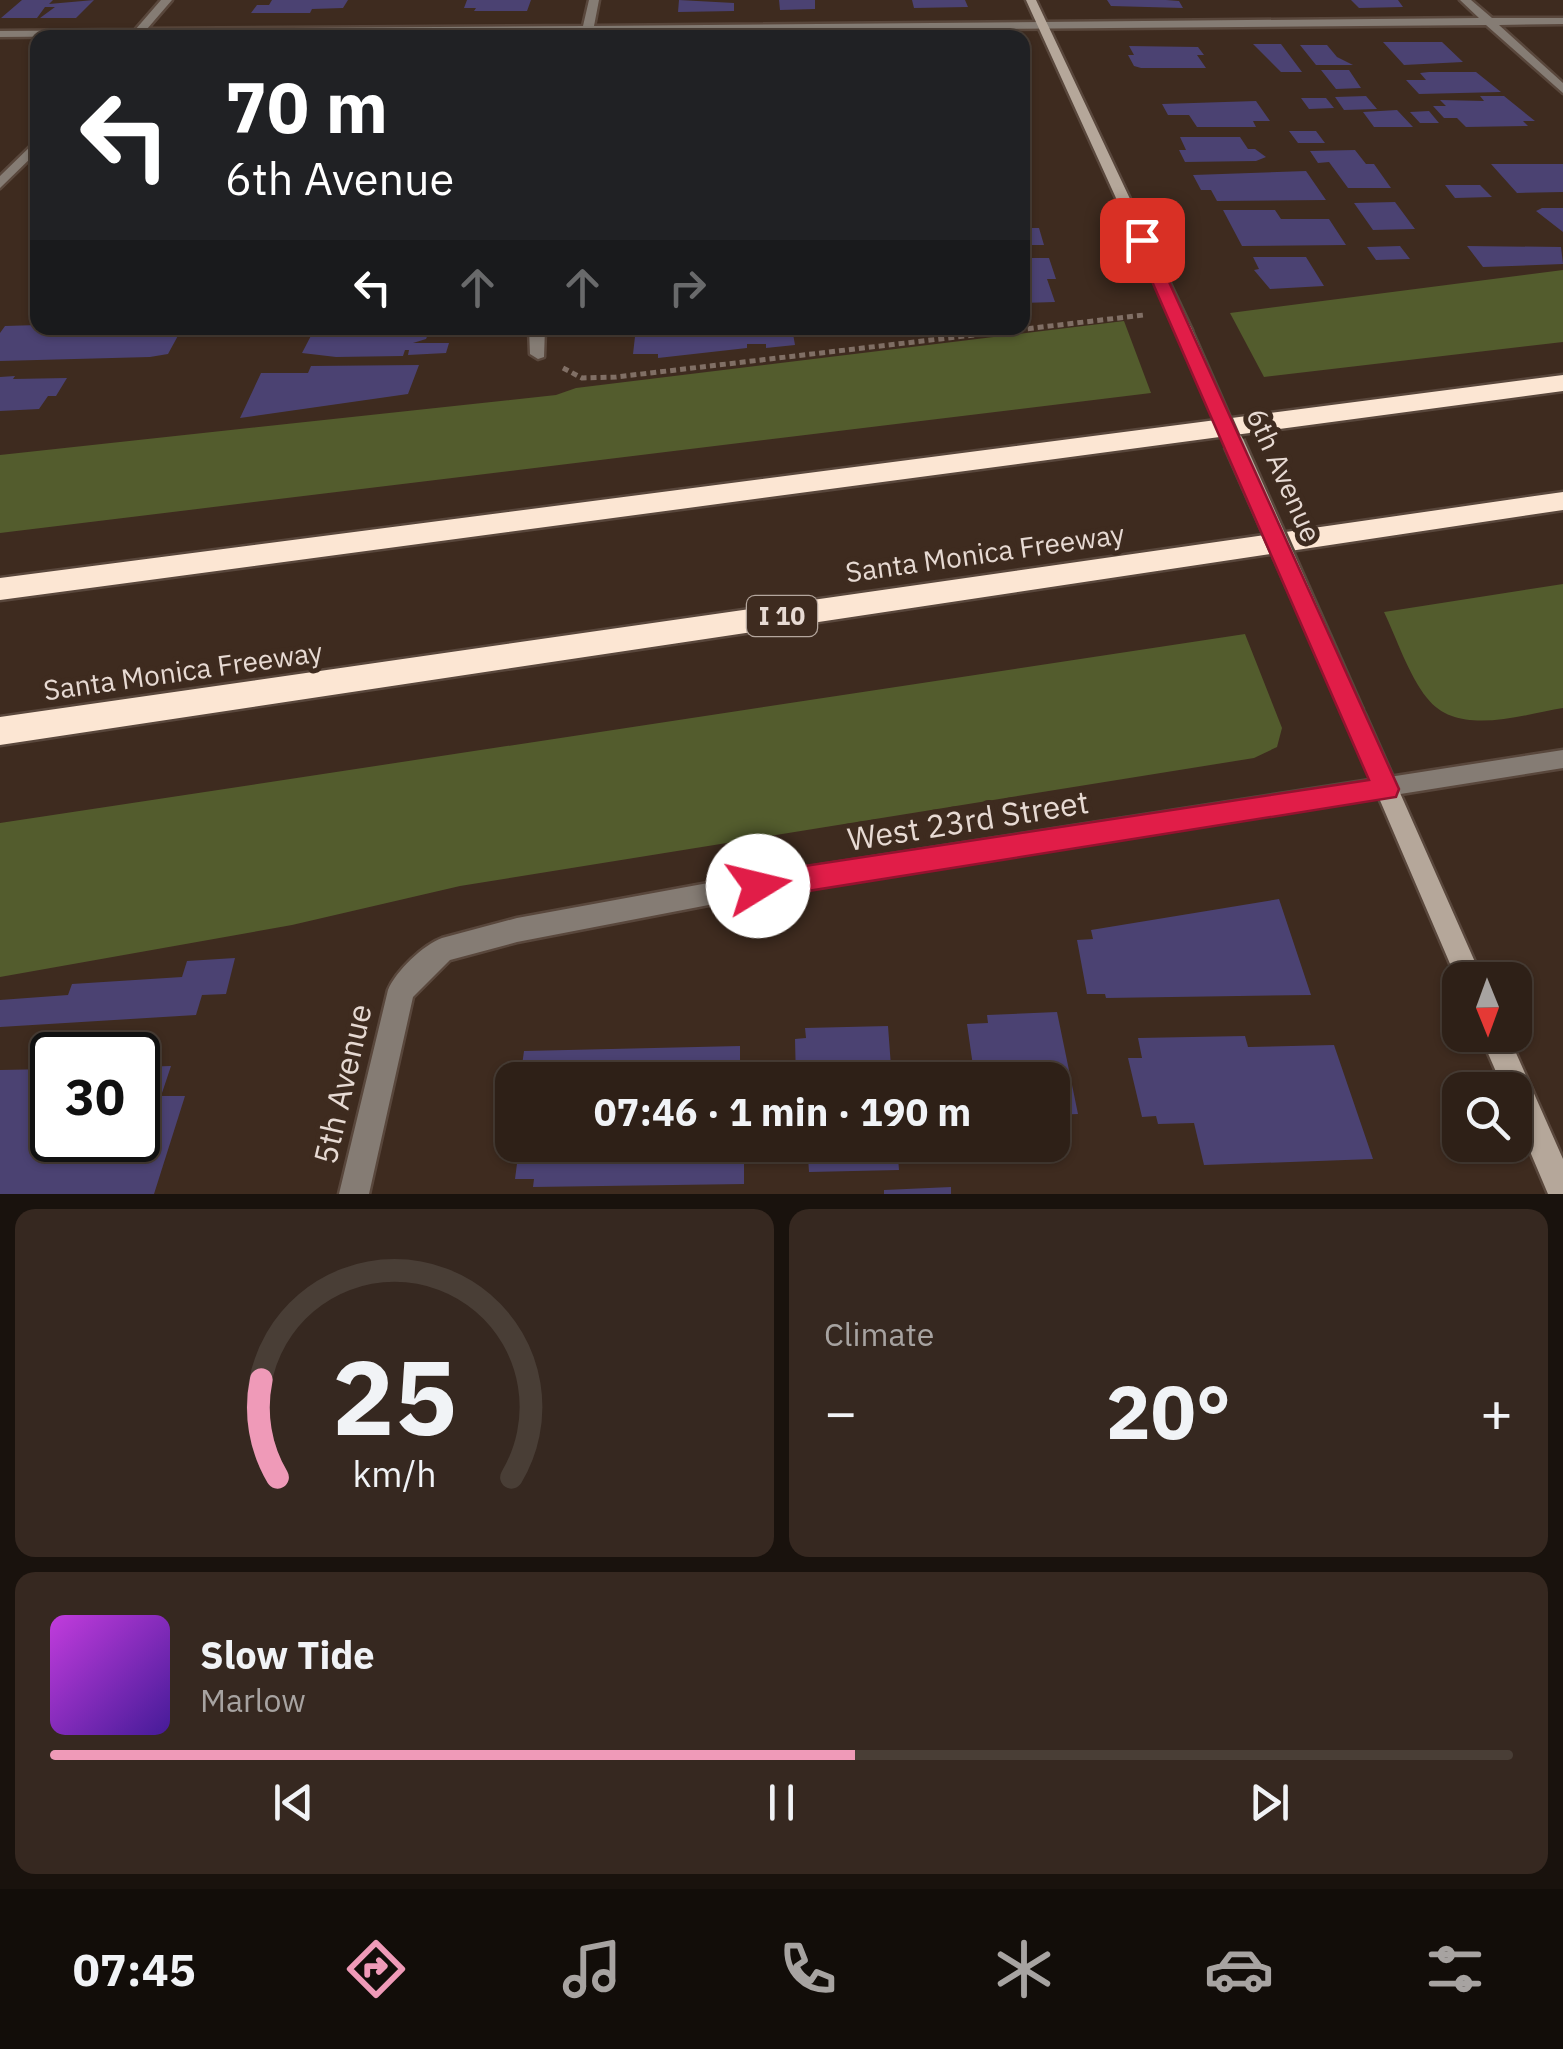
<!DOCTYPE html>
<html lang="en">
<head>
<meta charset="utf-8">
<style>
	body { margin:0; font-family:"IBM Plex Sans",sans-serif; background:#362820; color:#f1f3f6; height:100vh; display:flex; flex-direction:column; font-size:38px; white-space:nowrap }
	* { box-sizing:border-box; margin:0 }
	p { font-size:32px; color:#a7a3a1 }
	.icon { flex:none; width:55px; height:55px; fill:none; stroke:currentColor; stroke-width:2; stroke-linecap:round; stroke-linejoin:round }
	.map { position:relative; height:1194px; overflow:hidden }
	.panel { display:flex; flex-direction:column; gap:15px; padding:15px; background:#19120d; flex:1 }
	.panel>* { flex:none }
	.top-card { position:absolute; left:30px; top:30px; width:1000px; height:305px; border-radius:20px; box-shadow:0 2px 8px #0004,0 0 0 2px #493e36; background:#202124; color:#fff; overflow:hidden }
	.needle { width:65px; rotate:179deg }
	.buttons { position:absolute; left:1442px; top:962px; display:grid; gap:20px }
	.buttons a { display:grid; place-items:center; width:90px; height:90px; border-radius:20px; background:#2e2017; box-shadow:0 2px 8px #0004,0 0 0 2px #493e36; font-size:50px }
	.speed { position:absolute; left:30px; top:1032px; display:flex; gap:20px; font-size:50px; font-weight:700; text-align:center }
	.speed>* { display:grid; place-content:center; width:130px; height:130px; border-radius:50%; background:#2e2017; box-shadow:0 2px 8px #0004,0 0 0 2px #493e36; line-height:1 }
	.speed .limit { border:5px solid #111; border-radius:15px; background:#fff; color:#111 }
	.pin { position:absolute; display:grid; place-items:center; width:85px; height:85px; color:#fff; margin:-42px; border-radius:20px; box-shadow:0 5px 15px #0006 }
	.me { position:absolute; width:110px; margin:-55px; rotate:81deg; stroke-linejoin:round; filter:drop-shadow(0 0 8px #0008) }
	.turn { display:flex; align-items:center; gap:35px; height:210px; padding:0 30px; font-size:45px }
	.turn .icon { width:130px; height:130px; stroke-width:2.5 }
	.turn b { display:block; font-size:70px; line-height:85px }
	.lanes { display:flex; align-items:center; height:95px; padding:0 30px; background:#0003; justify-content:center; gap:50px; direction:ltr }
	.lanes .off { opacity:.35 }
	.big { font-size:75px; font-weight:800; line-height:1.1 }
	.panel .tile { flex:1; display:flex; flex-direction:column; justify-content:center; gap:15px; min-width:0; padding:0 35px; border-radius:20px; background:#362820 }
	.panel .dial { align-items:center; gap:0 }
	.dial svg { height:260px; overflow:visible; fill:none; stroke:#493e36; stroke-width:7; stroke-linecap:round; text-anchor:middle }
	.dial text { fill:#f1f3f6; stroke:none }
	.song { display:flex; align-items:center; gap:30px }
	.cover { width:120px; height:120px; border-radius:15px; background:linear-gradient(135deg,hsl(290 70% 55%),hsl(260 70% 35%)) }
	.played { height:10px; border-radius:5px; background:linear-gradient(90deg,#ef9ab8 55%,#493e36 55%) }
	.keys { display:flex; justify-content:space-around; direction:ltr }
	.heat { display:flex; justify-content:space-between; align-items:center; font-size:55px; direction:ltr }
	.panel .tiles { flex:1; display:grid; gap:15px; grid-template-columns:1fr 1fr }
	.tile:last-child { grid-column:span 2 }
	.trip { position:absolute; left:495px; top:1062px; width:575px; height:100px; border-radius:20px; background:#2e2017; box-shadow:0 2px 8px #0004,0 0 0 2px #493e36; font-weight:800; line-height:100px; text-align:center }
	.tab-bar { display:flex; height:160px; justify-content:space-around; align-items:center; background:#120d09; color:#a7a3a1 }
	.tab-bar .icon { width:70px; height:70px }
	.tab-bar .active { color:#ef9ab8 }
	.tab-bar b { font-size:45px; color:#f1f3f6 }
	.map>svg:first-child { display:block }
	.green { fill:#535c2d }
	.building { fill:#4b4272 }
	.lines { fill:none; stroke-linecap:round; stroke-linejoin:round }
	.street-casing { stroke:#59473c; stroke-width:5 }
	.secondary-casing { stroke:#59473c; stroke-width:5 }
	.highway-casing { stroke:#59473c; stroke-width:5 }
	.path { stroke:#806f65; stroke-width:5; stroke-dasharray:6 4; stroke-linecap:butt }
	.street { fill:#857c74; fill-rule:evenodd }
	.secondary { fill:#b5a79a; fill-rule:evenodd }
	.highway { fill:#fce6d3; fill-rule:evenodd }
	.secondary-bridge-far1-casing { stroke:#59473c; stroke-width:19; stroke-linecap:butt }
	.secondary-bridge-casing { stroke:#59473c; stroke-width:25; stroke-linecap:butt }
	.secondary-bridge-far1 { stroke:#b5a79a; stroke-width:15 }
	.secondary-bridge { stroke:#b5a79a; stroke-width:20 }
	.route { fill:#e11d48; stroke:#92132f; stroke-width:2.5 }
	.labels { text-anchor:middle; stroke-width:10; stroke-linejoin:round; paint-order:stroke }
	.shield { fill:#3e2b1f; stroke:#b4a69d; stroke-width:2.5 }
	.shield-label { font-size:25px; font-weight:bold; fill:#e7dad3 }
	.street-label { font-size:28px; fill:#e7dad3; stroke:#3e2b1f }
	.near-street-label { font-size:32px; fill:#e7dad3; stroke:#3e2b1f }
</style>
</head>
<body>
<div class="map">
<svg width="1563" height="1194" viewBox="0 0 1563 1194">
	<rect width="100%" height="100%" fill="#3e2b1f"/>
	<!-- green -->
	<path class="green" d="M 1563,270 L 1563,342 L 1264,377 L 1230,313 Z
		M 1124,321 L 1151,393 L 0,533 L 0,455 L 556,395 L 576,388 Z
		M 1563,584 L 1563,708 C 1523,714 1458,738 1427,698 C 1408,674 1397,639 1384,612 Z
		M 1245,634 L 1282,728 L 1277,747 L 1254,758 L 460,886 L 292,925 L 0,977 L 0,823 Z"/>
	<!-- building -->
	<path class="building" d="M 22,0 L 53,0 L 49,4 L 94,0 L 76,18 L 40,18 L 55,7 L 45,7 L 37,18 L 1,18 Z
		M 272,0 L 348,0 L 343,8 L 312,9 L 310,13 L 251,13 L 257,5 L 269,5 Z
		M 467,0 L 531,0 L 527,11 L 474,11 L 476,8 L 464,8 Z
		M 679,0 L 734,3 L 734,11 L 678,12 Z
		M 779,0 L 815,0 L 815,9 L 780,10 Z
		M 912,0 L 965,0 L 968,7 L 914,8 Z
		M 1107,0 L 1166,0 L 1179,1 L 1183,8 L 1111,6 Z
		M 1351,0 L 1398,0 L 1403,7 L 1359,8 Z
		M 1383,42 L 1442,42 L 1463,62 L 1404,65 Z
		M 1253,44 L 1281,44 L 1302,72 L 1281,72 Z
		M 1300,45 L 1327,45 L 1337,57 L 1353,65 L 1316,65 Z
		M 1129,46 L 1198,47 L 1204,55 L 1197,55 L 1206,68 L 1141,68 L 1134,66 L 1128,55 L 1134,55 Z
		M 1321,70 L 1349,70 L 1361,88 L 1336,89 Z
		M 1429,72 L 1476,72 L 1501,92 L 1419,94 L 1406,80 L 1426,80 L 1420,73 Z
		M 1366,96 L 1377,109 L 1344,110 L 1335,97 Z
		M 1480,96 L 1504,96 L 1535,121 L 1523,121 L 1528,126 L 1466,127 L 1457,118 L 1444,118 L 1433,106 L 1446,106 L 1440,100 L 1484,101 Z
		M 1301,98 L 1326,98 L 1334,108 L 1309,109 Z
		M 1256,101 L 1270,121 L 1253,121 L 1256,127 L 1197,127 L 1189,115 L 1168,115 L 1162,104 Z
		M 1397,110 L 1413,127 L 1374,127 L 1363,112 Z
		M 1429,111 L 1439,123 L 1420,123 L 1410,112 Z
		M 1289,131 L 1316,131 L 1325,143 L 1298,143 Z
		M 1180,137 L 1240,137 L 1248,149 L 1255,149 L 1266,157 L 1256,161 L 1185,162 L 1179,150 L 1186,150 Z
		M 1355,150 L 1366,164 L 1374,164 L 1391,188 L 1348,188 L 1329,162 L 1318,163 L 1310,151 Z
		M 1491,164 L 1563,164 L 1563,192 L 1517,193 Z
		M 1306,171 L 1326,200 L 1217,201 L 1211,190 L 1201,190 L 1193,175 Z
		M 1445,185 L 1480,185 L 1492,197 L 1455,198 Z
		M 1395,202 L 1415,229 L 1373,230 L 1354,203 Z
		M 1542,208 L 1563,208 L 1563,232 L 1536,211 Z
		M 1223,210 L 1275,210 L 1281,219 L 1329,219 L 1346,245 L 1242,246 Z
		M 1022,216 L 1026,216 L 1030,228 L 1039,228 L 1044,245 L 1022,245 Z
		M 1400,246 L 1410,259 L 1376,260 L 1367,247 Z
		M 1467,246 L 1561,247 L 1563,264 L 1483,267 Z
		M 1253,257 L 1306,257 L 1324,286 L 1270,289 L 1254,270 L 1259,269 Z
		M 1022,258 L 1049,258 L 1056,279 L 1047,279 L 1055,302 L 1022,303 Z
		M 38,325 L 168,328 L 165,332 L 180,332 L 168,354 L 150,357 L 0,361 L 0,333 L 5,326 Z
		M 315,328 L 431,328 L 426,339 L 413,343 L 449,343 L 446,353 L 408,355 L 409,350 L 405,350 L 403,356 L 336,357 L 302,353 Z
		M 636,328 L 792,328 L 795,345 L 766,348 L 766,344 L 747,344 L 747,348 L 658,358 L 658,354 L 633,354 Z
		M 419,365 L 408,394 L 240,418 L 261,373 L 308,373 L 311,366 Z
		M 15,376 L 13,379 L 67,378 L 56,396 L 48,396 L 39,409 L 0,411 L 0,377 Z
		M 1279,899 L 1311,995 L 1106,998 L 1105,994 L 1087,994 L 1077,940 L 1093,939 L 1091,930 Z
		M 235,958 L 226,994 L 202,995 L 196,1015 L 0,1027 L 0,1000 L 68,995 L 72,984 L 182,977 L 187,961 Z
		M 1057,1012 L 1078,1114 L 1052,1115 L 1052,1080 L 975,1080 L 967,1024 L 988,1023 L 987,1015 Z
		M 888,1026 L 892,1080 L 796,1080 L 795,1039 L 806,1038 L 805,1028 Z
		M 1245,1036 L 1248,1047 L 1334,1045 L 1373,1159 L 1204,1165 L 1194,1123 L 1158,1124 L 1156,1116 L 1142,1117 L 1128,1058 L 1142,1058 L 1138,1038 Z
		M 740,1046 L 740,1080 L 520,1080 L 524,1051 Z
		M 171,1066 L 161,1096 L 185,1096 L 154,1194 L 0,1194 L 0,1070 L 52,1069 L 52,1140 L 138,1140 L 138,1067 Z
		M 512,1145 L 744,1145 L 744,1184 L 533,1187 L 534,1179 L 515,1179 L 518,1156 L 511,1157 Z
		M 799,1145 L 897,1145 L 899,1170 L 809,1172 L 808,1157 L 799,1158 Z
		M 951,1187 L 951,1194 L 884,1194 L 884,1190 Z"/>
	<g class="lines">
		<!-- street casing -->
		<g class="street-casing">
			<path id="street" d="M 161,0 L 172,0 L 147,29 L 583,26 L 589,0 L 599,0 L 594,26 L 1479,18 L 1460,0 L 1471,0 L 1492,18 L 1563,18 L 1563,24 L 1499,25 L 1563,83 L 1563,93 L 1486,25 L 593,32 L 592,38 L 581,38 L 582,32 L 0,37 L 0,31 L 135,30 Z
				M 38,139 L 38,151 L 0,188 L 0,176 Z
				M 529,328 L 545,328 L 544,357 L 538,359 L 530,354 Z
				M 1563,750 L 1563,768 L 719,903 L 517,942 L 450,960 L 413,997 L 369,1194 L 339,1194 L 388,990 C 396,971 423,945 442,938 L 517,918 L 719,881 Z"/>
		</g>
		<!-- secondary casing -->
		<g class="secondary-casing">
			<path id="secondary" d="M 1026,0 L 1036,0 L 1192,330 L 1190,333 L 1178,333 L 1176,330 Z
				M 1354,705 L 1362,708 L 1365,714 L 1483,980 L 1460,980 L 1460,987 L 1343,714 L 1346,708 Z
				M 1480,1035 L 1508,1035 L 1563,1159 L 1563,1194 L 1548,1194 L 1515,1116 L 1515,1090 L 1504,1090 Z"/>
		</g>
		<!-- highway casing -->
		<g class="highway-casing">
			<path id="highway" d="M 1563,375 L 1563,391 L 0,600 L 0,578 Z
				M 1563,492 L 1563,510 L 0,745 L 0,717 Z"/>
		</g>
		<!-- path -->
		<path class="path" d="M 563,368 L 582,378 L 616,377 L 1144,315"/>
		<!-- street -->
		<use href="#street" class="street"/>
		<!-- secondary -->
		<use href="#secondary" class="secondary"/>
		<!-- highway -->
		<use href="#highway" class="highway"/>
		<!-- secondary-bridge-far1 casing -->
		<g class="secondary-bridge-far1-casing">
			<path id="secondary-bridge-far1" d="M 1184,330 L 1235,446"/>
		</g>
		<!-- secondary-bridge casing -->
		<g class="secondary-bridge-casing">
			<path id="secondary-bridge" d="M 1234,443 L 1354,714"/>
		</g>
		<!-- secondary-bridge-far1 -->
		<use href="#secondary-bridge-far1" class="secondary-bridge-far1"/>
		<!-- secondary-bridge -->
		<use href="#secondary-bridge" class="secondary-bridge"/>
	</g>
	<!-- route -->
	<path class="route" d="M 1142,235 L 1150,240 L 1399,789 L 1396,797 L 758,899 L 748,895 L 744,886 L 748,877 L 758,873 L 1369,780 L 1134,240 Z"/>
	<g class="labels">
		<!-- shield labels -->
		<rect class="shield" x="747" y="596" width="70" height="40" rx="8"/>
		<g class="shield-label">
			<text x="782" y="625">I 10</text>
		</g>
		<!-- street labels -->
		<g class="street-label">
			<text transform="translate(1284 475) rotate(66)" y="10">6th Avenue</text>
			<text transform="translate(985 553) rotate(-8)" y="10">Santa Monica Freeway</text>
			<text transform="translate(183 671) rotate(-8)" y="10">Santa Monica Freeway</text>
		</g>
		<!-- near-street labels -->
		<g class="near-street-label">
			<text transform="translate(968 821) rotate(-9)" y="11">West 23rd Street</text>
			<text transform="translate(343 1084) rotate(-77)" y="11">5th Avenue</text>
		</g>
	</g>
</svg>
<div class="buttons">
<a><svg class="needle" viewBox="-14 -14 28 28"><path d="M0-13l5 13h-10z" fill="#e53935"/><path d="M0 13l5-13h-10z" fill="#a7a3a1"/></svg></a>
<a><svg class="icon" aria-label="search" viewBox="0 0 24 24"><circle cx="10" cy="10" r="6"/><path d="M15 15l6 6"/></svg></a>
</div>
<div class="speed"><div class="limit">30</div></div>
<div class="pin" style="left:1142px;top:240px;background:#d93025"><svg class="icon" aria-label="arrive" viewBox="0 0 24 24"><path d="M6 21V4h12l-3 4 3 4H6"/></svg></div>
<svg class="me" style="left:758px;top:886px" viewBox="-20 -20 40 40"><circle r="19" fill="#fff"/><path d="M0-13L10 11 0 6-10 11z" fill="#e11d48"/></svg>
<div class="trip">07:46 · 1 min · 190 m</div>
<div class="top-card">
<div class="turn"><svg class="icon" aria-label="left" viewBox="0 0 24 24"><path d="M17 20v-9H6M10 6l-5 5 5 5"/></svg><div><b>70 m</b>6th Avenue</div></div>
<div class="lanes"><svg class="icon" aria-label="left" viewBox="0 0 24 24"><path d="M17 20v-9H6M10 6l-5 5 5 5"/></svg><svg class="icon off" aria-label="ahead" viewBox="0 0 24 24"><path d="M12 20V5M6 11l6-6 6 6"/></svg><svg class="icon off" aria-label="ahead" viewBox="0 0 24 24"><path d="M12 20V5M6 11l6-6 6 6"/></svg><svg class="icon off" aria-label="right" viewBox="0 0 24 24"><path d="M7 20v-9h11M14 6l5 5-5 5"/></svg></div>
</div>
</div>
<section class="panel">
<div class="tiles">
<div class="tile dial"><svg viewBox="0 0 100 80">
<path d="M14 69A42 42 0 1 1 86 69"/>
<path d="M14 69A42 42 0 0 1 9 39" stroke="#ef9ab8"/>
<text x="50" y="56" font-size="32" font-weight="700">25</text>
<text x="50" y="72" font-size="11">km/h</text>
</svg></div>
<div class="tile"><p>Climate</p>
<div class="heat"><a>−</a><b class="big">20°</b><a>+</a></div>
</div>
<div class="tile">
<div class="song"><i class="cover"></i><div><b>Slow Tide</b><p>Marlow</p></div></div>
<div class="played"></div>
<div class="keys"><svg class="icon" aria-label="previous" viewBox="0 0 24 24"><path d="M18 5L8 12l10 7zM5 5v14"/></svg><svg class="icon" aria-label="pause" viewBox="0 0 24 24"><path d="M8 5v14M16 5v14"/></svg><svg class="icon" aria-label="next" viewBox="0 0 24 24"><path d="M6 5l10 7-10 7zM19 5v14"/></svg></div>
</div>
</div>
</section>
<nav class="tab-bar">
<b>07:45</b>
<svg class="icon active" aria-label="directions" viewBox="0 0 24 24"><path d="M12 3l9 9-9 9-9-9zM9 14v-3h6M13 9l2 2-2 2"/></svg>
<svg class="icon" aria-label="music" viewBox="0 0 24 24"><path d="M9 18V5l10-2v13"/><circle cx="6" cy="18" r="3"/><circle cx="16" cy="16" r="3"/></svg>
<svg class="icon" aria-label="phone" viewBox="0 0 24 24"><path d="M5 4h4l2 5-3 2q2 4 5 5l2-3 5 2v4C11 20 4 13 5 4z"/></svg>
<svg class="icon" aria-label="climate" viewBox="0 0 24 24"><path d="M12 3v18M4 7l16 10M4 17L20 7"/></svg>
<svg class="icon" aria-label="car" viewBox="0 0 24 24"><path d="M5 17H2v-5l4-1 3-4h7l3 4 3 1v5h-3M9 17h6M6 11h13"/><circle cx="7" cy="17" r="2"/><circle cx="17" cy="17" r="2"/></svg>
<svg class="icon" aria-label="filters" viewBox="0 0 24 24"><path d="M4 7h16M4 17h16"/><circle cx="9" cy="7" r="2"/><circle cx="15" cy="17" r="2"/></svg>
</nav>
</body>
</html>
